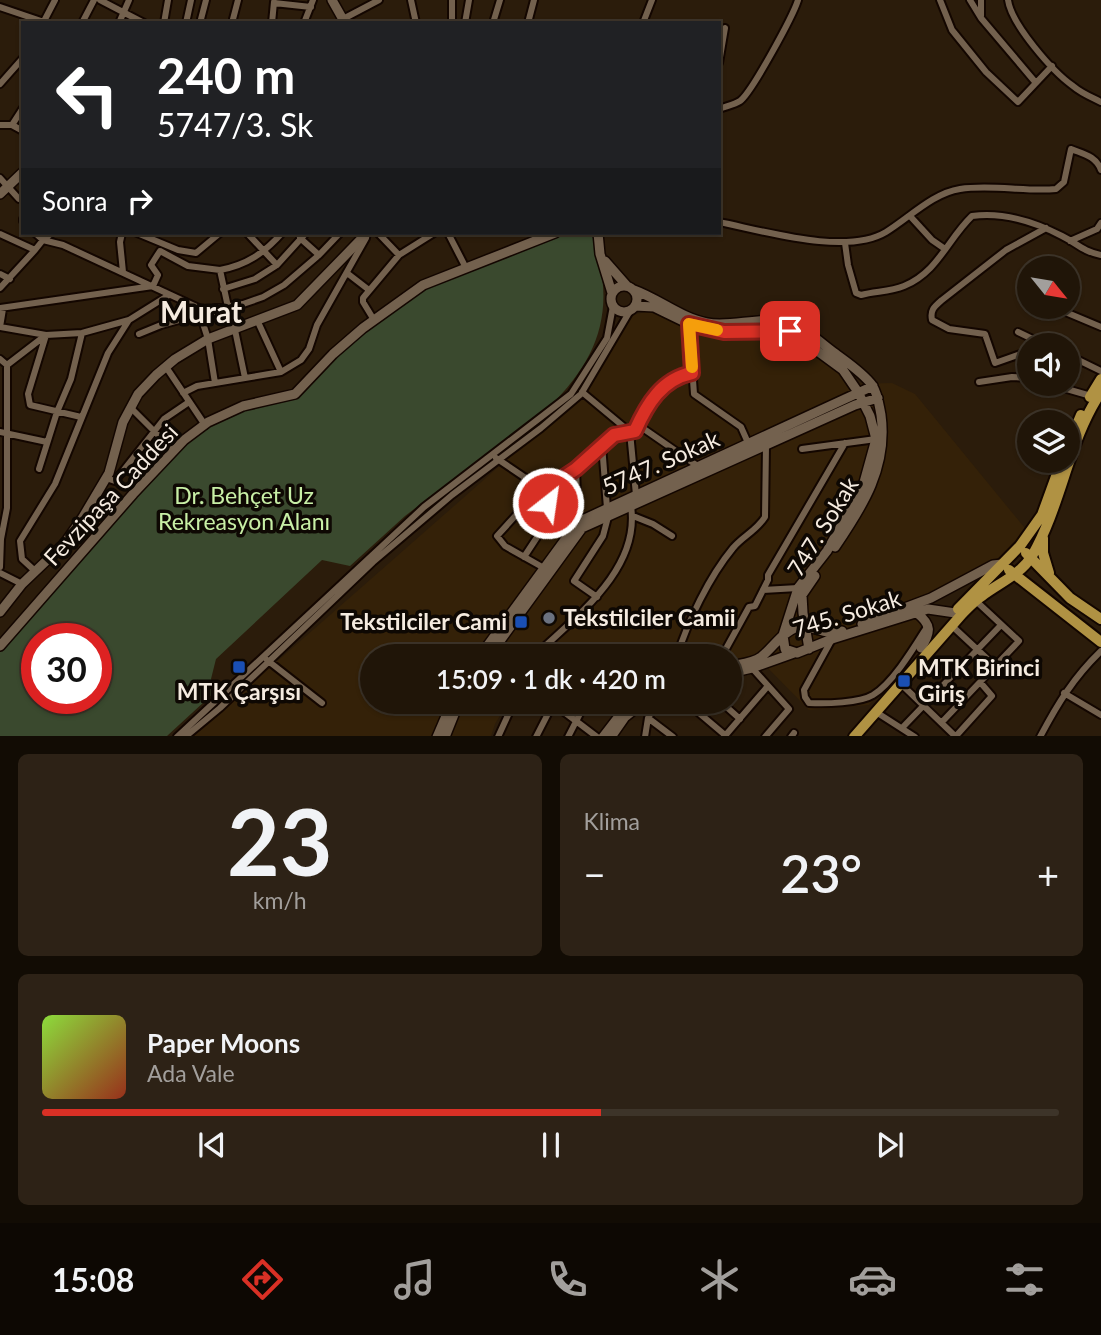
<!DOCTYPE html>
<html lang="tr">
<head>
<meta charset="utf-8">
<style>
	body { margin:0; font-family:Lato,sans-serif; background:#2d2216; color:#f1f3f6; height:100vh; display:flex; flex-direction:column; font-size:26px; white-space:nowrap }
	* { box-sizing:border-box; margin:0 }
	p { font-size:23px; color:#a29f9c }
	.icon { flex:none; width:38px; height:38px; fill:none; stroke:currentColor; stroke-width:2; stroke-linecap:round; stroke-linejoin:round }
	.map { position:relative; height:736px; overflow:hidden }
	.side { display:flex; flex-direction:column; gap:18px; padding:18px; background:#120c04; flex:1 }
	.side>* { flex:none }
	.guide { position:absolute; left:21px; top:21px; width:700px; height:214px; border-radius:0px; box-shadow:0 2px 5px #0004,0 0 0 2px #3d3429; background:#202124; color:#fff; overflow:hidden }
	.needle { width:46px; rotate:120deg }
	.tools { position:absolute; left:1017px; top:256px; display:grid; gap:14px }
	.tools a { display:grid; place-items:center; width:63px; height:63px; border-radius:50%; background:#201508; box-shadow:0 2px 5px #0004,0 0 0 2px #3d3429; font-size:35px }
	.speed { position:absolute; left:21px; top:623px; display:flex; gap:14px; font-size:35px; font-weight:700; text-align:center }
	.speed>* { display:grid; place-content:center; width:91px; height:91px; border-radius:50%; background:#201508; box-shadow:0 2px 5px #0004,0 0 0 2px #3d3429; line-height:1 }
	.speed .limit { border:10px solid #d22; background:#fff; color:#111 }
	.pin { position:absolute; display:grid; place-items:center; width:60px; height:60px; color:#fff; margin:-30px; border-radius:14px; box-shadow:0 4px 10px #0006 }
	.me { position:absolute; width:77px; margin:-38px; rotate:30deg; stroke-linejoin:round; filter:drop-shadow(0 0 5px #0008) }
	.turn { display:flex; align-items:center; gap:24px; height:147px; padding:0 21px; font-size:32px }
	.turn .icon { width:91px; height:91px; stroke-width:2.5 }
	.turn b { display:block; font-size:49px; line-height:60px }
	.then { display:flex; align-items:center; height:66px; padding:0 21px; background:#0003; gap:14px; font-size:26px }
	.big { font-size:52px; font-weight:600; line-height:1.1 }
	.side .tile { flex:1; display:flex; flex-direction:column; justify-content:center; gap:10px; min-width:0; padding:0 24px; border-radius:10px; background:#2d2216 }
	.side .dial { align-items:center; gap:0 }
	.dial b { font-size:91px; line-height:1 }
	.song { display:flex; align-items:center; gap:21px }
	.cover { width:84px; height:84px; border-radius:10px; background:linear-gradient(135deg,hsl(90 70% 55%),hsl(10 70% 35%)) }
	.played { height:7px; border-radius:4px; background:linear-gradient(90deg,#d93025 55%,#3d3429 55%) }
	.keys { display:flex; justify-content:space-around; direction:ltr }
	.heat { display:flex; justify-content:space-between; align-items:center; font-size:38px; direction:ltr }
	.side .tiles { flex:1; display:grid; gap:18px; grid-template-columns:1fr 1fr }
	.tile:last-child { grid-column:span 2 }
	.trip { position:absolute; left:360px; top:644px; width:382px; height:70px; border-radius:35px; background:#201508; box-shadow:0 2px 5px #0004,0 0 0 2px #3d3429; font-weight:600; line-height:70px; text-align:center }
	.tab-bar { display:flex; height:112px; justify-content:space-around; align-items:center; background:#0d0803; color:#a29f9c }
	.tab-bar .icon { width:49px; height:49px }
	.tab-bar .selected { color:#d93025 }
	.tab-bar b { font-size:32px; color:#f1f3f6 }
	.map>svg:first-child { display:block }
	.built { fill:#342108 }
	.green { fill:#3a492e; fill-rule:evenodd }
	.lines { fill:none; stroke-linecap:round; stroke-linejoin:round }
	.street-casing { stroke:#130600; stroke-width:10 }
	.secondary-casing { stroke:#130600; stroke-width:12 }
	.primary-casing { stroke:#130600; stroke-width:14 }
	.street { stroke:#73614e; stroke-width:6 }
	.secondary { stroke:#73614e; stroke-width:9 }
	.primary { stroke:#b09243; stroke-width:10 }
	.route-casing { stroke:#8d1f18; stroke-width:18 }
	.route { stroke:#d93025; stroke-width:12 }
	.slow { stroke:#f59e0b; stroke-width:12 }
	.worship-dot { fill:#6b7280; stroke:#0e0803; stroke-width:2.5 }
	.transit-dot { fill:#1a4fb4; stroke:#0e0803; stroke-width:2.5 }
	.labels { text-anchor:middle; stroke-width:7; stroke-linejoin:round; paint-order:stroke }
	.street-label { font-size:23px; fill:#f5ebe0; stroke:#0e0803 }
	.park-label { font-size:23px; fill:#c8efa6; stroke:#0e0803 }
	.poi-label { font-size:23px; font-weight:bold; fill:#f5ebe0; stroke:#0e0803; text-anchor:start }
	.district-label { font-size:30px; font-weight:bold; fill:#f5ebe0; stroke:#0e0803 }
</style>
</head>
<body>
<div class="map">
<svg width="1101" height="737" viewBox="0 0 1101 737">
	<rect width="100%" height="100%" fill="#2b1c0b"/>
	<!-- built -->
	<path class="built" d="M 649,311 L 695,330 L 725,335 L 786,335 L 829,364 L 850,384 L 892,383 L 915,394 L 1028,532 L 1002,557 L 917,600 L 929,636 L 869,705 L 809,710 L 756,656 L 730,661 L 730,656 L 570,656 L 544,641 L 535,656 L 373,656 L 373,702 L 508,702 L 495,724 L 491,736 L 191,737 L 585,391 L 633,315 Z"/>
	<!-- green -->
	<path class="green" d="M 559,233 L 590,233 C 597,242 597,253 600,264 C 612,322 592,365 550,406 L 405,516 L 350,566 L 322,560 L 216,659 L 211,679 L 217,690 L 167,736 L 0,736 L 0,647 L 71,572 L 133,494 L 205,425 L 246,407 L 277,403 L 295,398 L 315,381 L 348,345 L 432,284 ZM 37,639 L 96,639 L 96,698 L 37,698 Z"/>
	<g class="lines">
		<!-- street casing -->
		<g class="street-casing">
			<path id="street" d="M 100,0 L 144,23
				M 411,0 L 416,23
				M 940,0 L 952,30 L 986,72 L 1018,102 L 1052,66
				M 970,0 L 981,18 L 1036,83
				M 1008,0 C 1011,24 1053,72 1073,86 C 1081,93 1091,97 1101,102
				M 274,3 L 311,7
				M 0,7 L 47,23
				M 981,16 L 981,0
				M 343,19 L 379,0
				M 43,23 L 55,0
				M 82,23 L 94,0
				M 119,23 L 129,0
				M 164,23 L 168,0
				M 186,23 L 191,0
				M 200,23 L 206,0
				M 232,23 L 238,0
				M 272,23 L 274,2
				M 304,23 L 313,0
				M 452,23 L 452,0
				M 465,23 L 469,0
				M 493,23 L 500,0
				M 528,23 L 534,0
				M 643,23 L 652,0
				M 719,63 L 725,28
				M 0,84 L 23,58
				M 719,109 C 726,106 734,105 740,101 C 752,92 793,16 798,0
				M 0,125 L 12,125 L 23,131
				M 12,125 L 23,108
				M 0,178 L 19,199 L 23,197
				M 910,216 L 932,240 L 945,249
				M 23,219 L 23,221
				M 719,222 C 764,231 846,256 886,232 C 909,218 933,193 960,189 C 991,184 1025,192 1056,189 L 1064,182 L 1071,149 C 1083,154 1096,156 1101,170
				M 35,233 L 43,240 L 52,233
				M 122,233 L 120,242 L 123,272
				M 137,233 L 178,250 L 196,253 L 220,233
				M 247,233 L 277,265
				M 378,233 L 399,255
				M 448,233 L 466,268
				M 0,234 L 35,250 L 43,240 L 63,245 L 203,310 L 243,304 L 263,297 L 284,285 L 319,255 L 340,233
				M 300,238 L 319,255
				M 1070,241 L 1097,229 L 1101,223
				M 845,243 L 848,265 L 856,293 L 861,295 C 875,291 890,292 904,286 C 938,272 947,240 972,216 C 1002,212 1035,222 1062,236 C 1078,244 1082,251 1101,255
				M 347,273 L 369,290
				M 0,274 L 10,279
				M 0,288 L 35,250
				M 223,289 L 255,279 L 277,265 L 306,233
				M 1051,306 L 1101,327
				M 228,307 L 220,270 C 247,265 264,253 282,233
				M 0,308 L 153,286 L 158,275 L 151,265 L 160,251 L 188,266 L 220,270
				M 3,309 L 0,327 L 46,335 L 28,394 L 30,405 L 81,417
				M 374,320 L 363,302 L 363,298 L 399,255 L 434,233
				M 258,322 L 281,372
				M 689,324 L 694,394 L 741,427 L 749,445
				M 235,330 L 245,378
				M 1018,332 L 1045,345
				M 139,334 L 161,325 L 200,314
				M 1029,351 L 995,363 L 985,334 L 949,329 L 932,320 C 930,310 934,307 942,300 L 1006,250 L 1046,228
				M 1068,355 L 1101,371
				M 0,359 L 7,365 L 7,508 L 1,539 L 0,567
				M 7,365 L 46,335 L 82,333 L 129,320
				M 166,367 L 205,425
				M 979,382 L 1012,377 L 1029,378
				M 215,383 L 208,339 L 200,314 L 203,310 L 244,326
				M 1046,383 L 1091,396
				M 582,392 L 630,432 L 644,429 L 699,467
				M 183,393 L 197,386 L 281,372 L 301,360 L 309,349 L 317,325 L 366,238
				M 131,408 L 174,451
				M 635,431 C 647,404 662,380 692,373
				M 0,432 L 47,442
				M 602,445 L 607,508
				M 802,449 L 876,439
				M 496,458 L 527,479 L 537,492
				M 39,469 L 57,412 L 71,379 L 82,333
				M 576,469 L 578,522
				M 106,478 L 115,481 L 164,419 L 189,402
				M 633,516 L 653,524 L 672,536
				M 524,557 L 549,519 L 547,488
				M 544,568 L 505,546 L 497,536 L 537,492 L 576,469 L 614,435 L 630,432 L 636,495
				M 35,571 L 22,559 L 20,541 L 55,484 L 108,353 L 129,320 L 169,295
				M 0,573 L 22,584
				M 763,590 L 798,588
				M 597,597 L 574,581 L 603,536 L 608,517
				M 951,625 L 995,666
				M 831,641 L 804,690 L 805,697 L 809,703 C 825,704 860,703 873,695 C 893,683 915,646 927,627
				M 538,656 L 544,647 C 583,611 640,566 631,506
				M 677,656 C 688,621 709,577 733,548 C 743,536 756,531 765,517 L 766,446
				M 722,656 L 749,607 L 755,606 L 768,580 L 768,575 L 845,443
				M 267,660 L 322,703
				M 752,668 L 789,709 L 765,737
				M 899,682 L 956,737
				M 1064,693 L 1101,715
				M 551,702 L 597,737
				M 667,702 L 654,708 L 648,718 L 673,737
				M 686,702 L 725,735
				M 721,702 L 740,719
				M 876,712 L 915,737
				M 942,722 L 1019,641 L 976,601
				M 902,728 L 1001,625
				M 956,736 L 992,696 L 980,682
				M 177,737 L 424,507 L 571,394 L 607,338 L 613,306
				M 185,737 L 220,708 L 373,562 L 452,495 L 541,428 L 581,394 L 630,311
				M 498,737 L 514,702
				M 536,737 L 554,702
				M 568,737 L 586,702
				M 645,737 L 648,718
				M 724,737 L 767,687
				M 791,737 L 794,733
				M 1040,737 C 1058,703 1074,677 1101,651"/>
		</g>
		<!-- secondary casing -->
		<g class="secondary-casing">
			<path id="secondary" d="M 332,0 L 345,23
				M 0,194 L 23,172
				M 598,233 L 600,254 L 612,293
				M 605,261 L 627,286
				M611 299a13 13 0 1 1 26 0a13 13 0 1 1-26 0Z
				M 634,290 C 659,299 681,318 707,323 C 734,328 764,314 792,324 C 808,330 822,344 836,354 C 848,363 863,373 872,385 C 878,394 879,405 881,415 C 888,467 863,506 835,547
				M 635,306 L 654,307 L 689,324 L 724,332 L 790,331 L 843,370 L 858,392 L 870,416 L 876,439 L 863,486 L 827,551 L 798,588 L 783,635 L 785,649 L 797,653 L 832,639 L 928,609 L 962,614
				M 0,612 L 22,584 L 65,543 L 83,517 L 109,473 L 123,422 L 138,394 L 156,375 L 175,359 L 208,339 L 297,305 L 367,233
				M 917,613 C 932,625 931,632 921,648
				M 862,624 L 931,598 L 993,565 L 1002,564
				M 0,646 L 133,494 L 184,440 L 208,422 L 243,406 L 295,394 L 333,354 L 363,328 L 423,285 L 555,233
				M 809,649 L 803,613 L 802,595 L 815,576
				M 480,656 L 578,522 L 873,386
				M 489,656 L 582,528 L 855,405 L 878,398
				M 730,666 C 739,664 754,663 761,657 C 773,648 780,634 795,628 C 810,622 824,637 842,631
				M 730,673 L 752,668 L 794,653
				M 437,737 L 452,702
				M 445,737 L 459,702
				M 603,737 L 630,702
				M 611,737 L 625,717 L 644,702"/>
		</g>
		<!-- primary casing -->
		<g class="primary-casing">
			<path id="primary" d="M 1090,397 L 1101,379
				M 1068,446 L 1081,415
				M 1043,538 L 1043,553 L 1049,573
				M 1026,553 L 1070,598 L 1101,619
				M 1009,570 L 1101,642
				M 958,609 L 1020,546 L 1042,515 L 1062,460
				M 854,737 L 962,614 C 968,608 974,601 982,596 C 999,583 1020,575 1032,556 C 1062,504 1068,441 1101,392"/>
		</g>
		<!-- street -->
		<use href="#street" class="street"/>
		<!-- secondary -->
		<use href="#secondary" class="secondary"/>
		<!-- primary -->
		<use href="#primary" class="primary"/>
	</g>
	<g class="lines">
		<!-- route casing -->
		<g class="route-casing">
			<path id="route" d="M 548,503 L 547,488 L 576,469 L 614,435 L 635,431 C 647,404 662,379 692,373 L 689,324 L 724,332 L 790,331"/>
		</g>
		<!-- route -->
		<use href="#route" class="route"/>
		<!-- slow -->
		<path class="slow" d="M 692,367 L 689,324 L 717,330"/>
	</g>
	<!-- markers -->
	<circle class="worship-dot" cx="549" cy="618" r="7"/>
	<g class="transit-dot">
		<rect x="514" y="615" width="14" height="14" rx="3.5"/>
		<rect x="232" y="660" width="14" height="14" rx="3.5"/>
		<rect x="897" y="674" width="14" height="14" rx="3.5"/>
	</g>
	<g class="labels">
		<!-- street labels -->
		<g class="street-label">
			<text transform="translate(661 463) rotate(-24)" y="8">5747. Sokak</text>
			<text transform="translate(111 495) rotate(-47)" y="8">Fevzipaşa Caddesi</text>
			<text transform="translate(823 527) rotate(-58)" y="8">747. Sokak</text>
			<text transform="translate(847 614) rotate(-17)" y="8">745. Sokak</text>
		</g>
		<!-- park labels -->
		<g class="park-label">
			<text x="244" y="504">Dr. Behçet Uz<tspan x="244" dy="26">Rekreasyon Alanı</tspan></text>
		</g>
		<!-- poi labels -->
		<g class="poi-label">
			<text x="563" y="626">Tekstilciler Camii</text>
			<text x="507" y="630" text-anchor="end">Tekstilciler Cami</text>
			<text x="918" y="676">MTK Birinci<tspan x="918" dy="26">Giriş</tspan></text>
			<text x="239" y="700" text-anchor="middle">MTK Çarşısı</text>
		</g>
		<!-- district labels -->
		<g class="district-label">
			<text x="201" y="323">Murat</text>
		</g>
	</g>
</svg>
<div class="tools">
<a><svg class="needle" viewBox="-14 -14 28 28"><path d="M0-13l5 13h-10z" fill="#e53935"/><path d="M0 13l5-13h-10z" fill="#a29f9c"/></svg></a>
<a><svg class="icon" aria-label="sound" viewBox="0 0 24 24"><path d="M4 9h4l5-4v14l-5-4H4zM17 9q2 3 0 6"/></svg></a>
<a><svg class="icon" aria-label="layers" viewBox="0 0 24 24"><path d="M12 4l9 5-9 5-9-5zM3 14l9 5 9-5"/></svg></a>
</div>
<div class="speed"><div class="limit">30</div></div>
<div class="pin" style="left:790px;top:331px;background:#d93025"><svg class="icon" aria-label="arrive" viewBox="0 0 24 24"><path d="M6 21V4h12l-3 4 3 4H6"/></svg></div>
<svg class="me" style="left:548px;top:503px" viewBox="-20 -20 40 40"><circle r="17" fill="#d93025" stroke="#fff" stroke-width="3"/><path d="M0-11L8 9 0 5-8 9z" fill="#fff"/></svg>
<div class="trip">15:09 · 1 dk · 420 m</div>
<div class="guide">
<div class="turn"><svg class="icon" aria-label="left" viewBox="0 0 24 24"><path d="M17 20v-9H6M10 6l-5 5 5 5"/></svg><div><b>240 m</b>5747/3. Sk</div></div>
<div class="then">Sonra<svg class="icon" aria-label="right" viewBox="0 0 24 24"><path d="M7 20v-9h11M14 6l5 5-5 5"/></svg></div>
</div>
</div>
<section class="side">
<div class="tiles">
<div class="tile dial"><b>23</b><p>km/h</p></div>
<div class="tile"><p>Klima</p>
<div class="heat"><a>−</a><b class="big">23°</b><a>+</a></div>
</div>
<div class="tile">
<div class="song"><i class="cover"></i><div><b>Paper Moons</b><p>Ada Vale</p></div></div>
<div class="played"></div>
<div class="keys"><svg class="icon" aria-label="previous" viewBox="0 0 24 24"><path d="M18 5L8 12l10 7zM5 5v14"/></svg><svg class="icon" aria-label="pause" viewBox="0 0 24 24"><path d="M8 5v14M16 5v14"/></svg><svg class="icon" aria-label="next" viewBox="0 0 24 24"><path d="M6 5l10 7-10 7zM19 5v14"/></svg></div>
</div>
</div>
</section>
<nav class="tab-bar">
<b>15:08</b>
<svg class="icon selected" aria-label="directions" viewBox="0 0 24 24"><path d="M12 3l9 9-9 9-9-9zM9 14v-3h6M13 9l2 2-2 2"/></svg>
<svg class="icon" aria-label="music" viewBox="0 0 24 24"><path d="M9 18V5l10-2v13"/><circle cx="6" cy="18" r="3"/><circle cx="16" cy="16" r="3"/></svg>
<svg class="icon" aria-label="phone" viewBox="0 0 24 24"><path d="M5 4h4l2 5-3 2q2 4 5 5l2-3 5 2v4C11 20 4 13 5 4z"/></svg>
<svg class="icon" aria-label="climate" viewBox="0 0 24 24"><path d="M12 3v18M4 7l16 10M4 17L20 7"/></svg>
<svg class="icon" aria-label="car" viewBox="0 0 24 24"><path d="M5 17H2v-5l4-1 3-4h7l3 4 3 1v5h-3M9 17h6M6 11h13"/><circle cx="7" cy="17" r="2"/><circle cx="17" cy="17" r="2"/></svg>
<svg class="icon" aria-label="filters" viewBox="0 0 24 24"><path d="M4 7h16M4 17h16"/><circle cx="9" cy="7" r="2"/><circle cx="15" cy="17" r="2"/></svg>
</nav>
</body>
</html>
